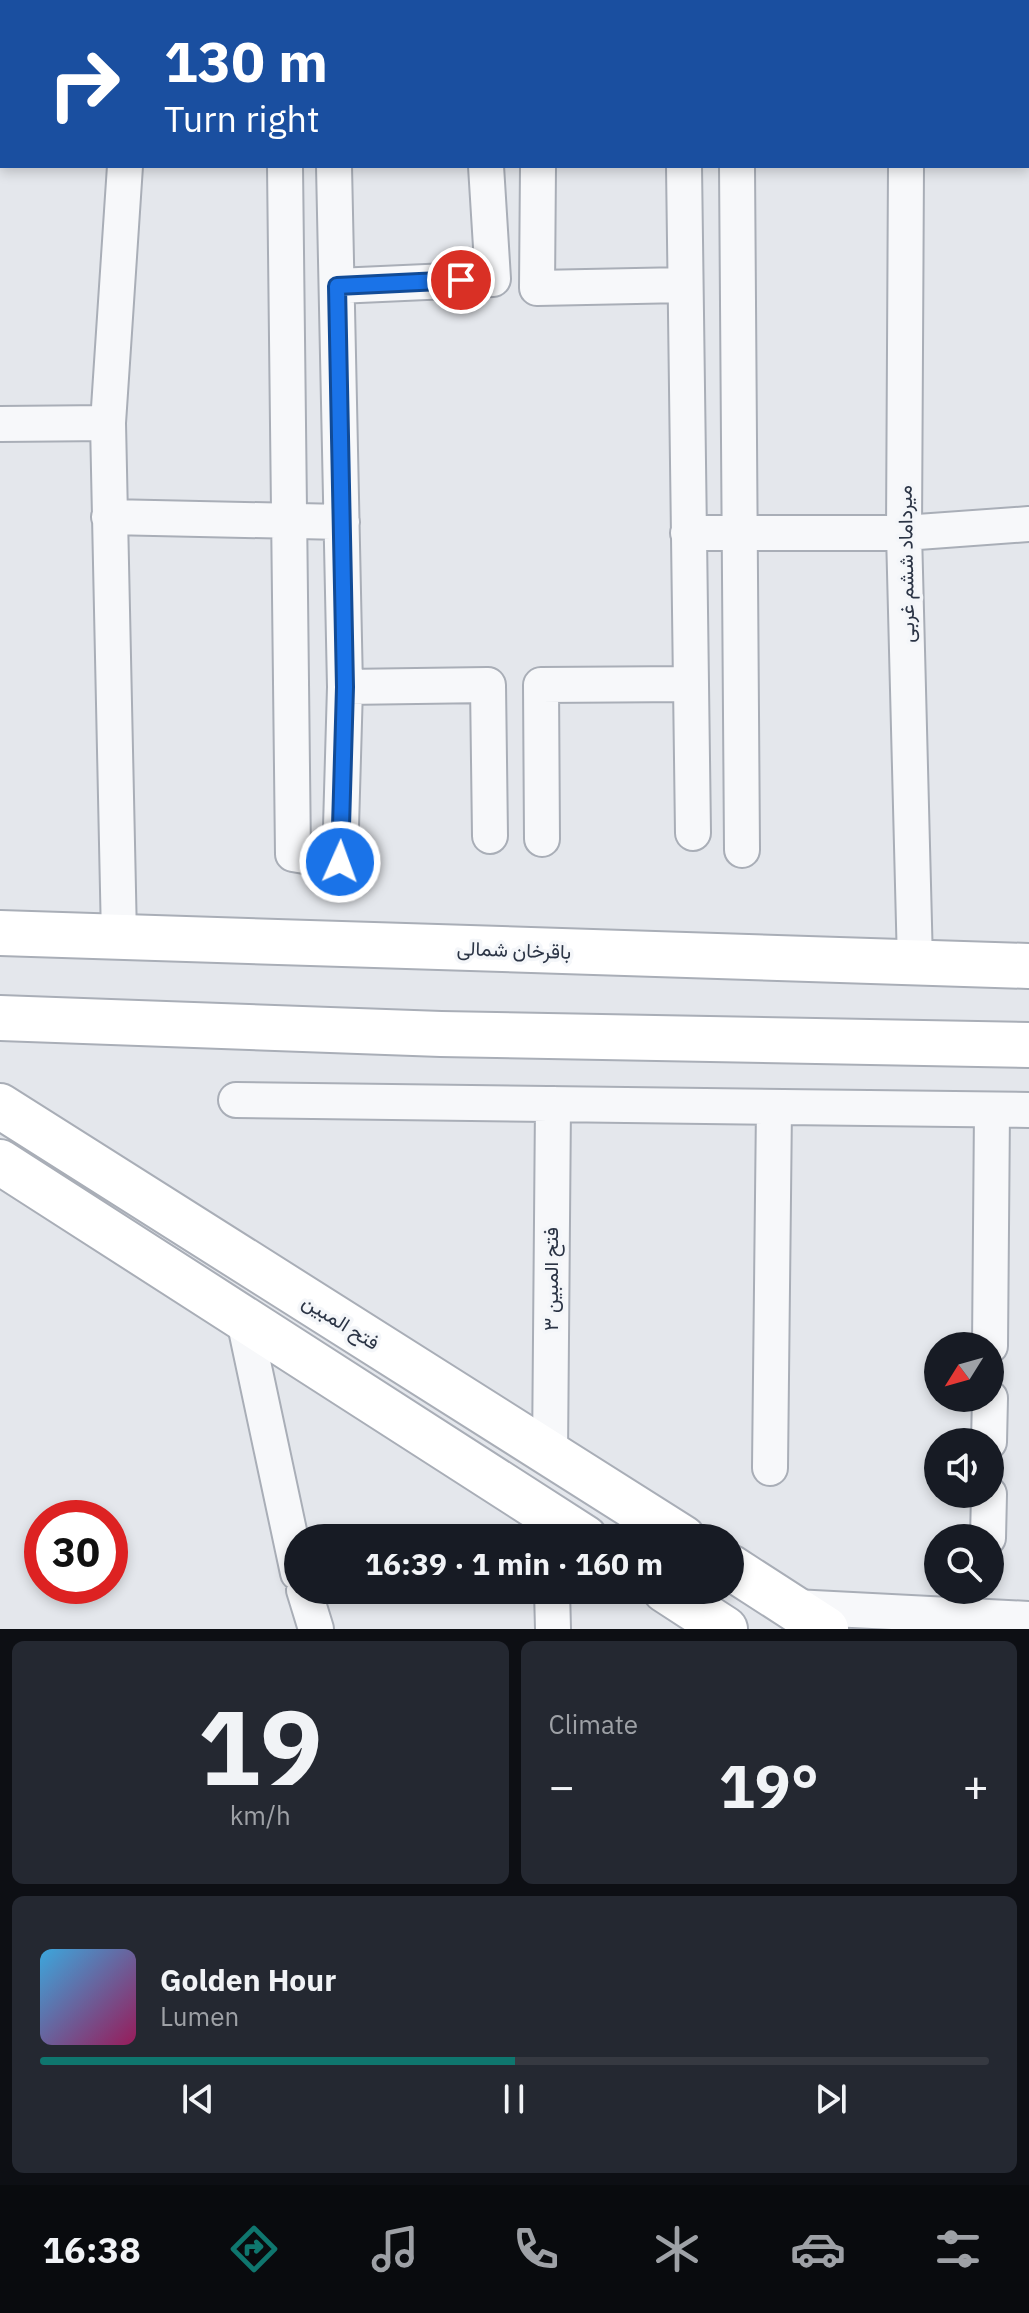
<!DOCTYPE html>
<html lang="en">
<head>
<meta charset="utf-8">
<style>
	body { margin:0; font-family:"IBM Plex Sans",Vazirmatn,sans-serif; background:#242831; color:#f1f3f6; height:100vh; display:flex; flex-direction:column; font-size:30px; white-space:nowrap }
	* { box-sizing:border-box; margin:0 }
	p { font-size:26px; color:#9ea1a6 }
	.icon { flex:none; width:44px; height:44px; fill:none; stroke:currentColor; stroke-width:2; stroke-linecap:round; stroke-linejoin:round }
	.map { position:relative; height:1629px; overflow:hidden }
	.details { display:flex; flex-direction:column; gap:12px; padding:12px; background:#0d0f14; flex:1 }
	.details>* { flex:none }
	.guide { position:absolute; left:0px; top:0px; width:1030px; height:168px; box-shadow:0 4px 12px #0003; background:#1a4fa0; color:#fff; overflow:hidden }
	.needle { width:52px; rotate:233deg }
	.buttons { position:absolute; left:924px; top:1332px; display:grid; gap:16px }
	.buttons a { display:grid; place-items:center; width:80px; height:80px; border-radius:50%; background:#171b24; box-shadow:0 4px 12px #0003; font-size:40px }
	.speed { position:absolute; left:24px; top:1500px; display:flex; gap:16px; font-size:40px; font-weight:700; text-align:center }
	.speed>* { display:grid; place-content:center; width:104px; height:104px; border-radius:50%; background:#171b24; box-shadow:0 4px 12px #0003; line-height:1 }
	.speed .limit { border:12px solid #d22; background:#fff; color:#111 }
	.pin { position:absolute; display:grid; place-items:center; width:68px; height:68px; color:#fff; margin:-34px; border:4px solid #fff; border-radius:50%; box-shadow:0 2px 8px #0007 }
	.me { position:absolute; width:88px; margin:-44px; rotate:2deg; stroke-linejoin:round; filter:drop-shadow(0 0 6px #0008) }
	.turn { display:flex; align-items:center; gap:28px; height:168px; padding:0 32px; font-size:36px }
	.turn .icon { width:104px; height:104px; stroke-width:2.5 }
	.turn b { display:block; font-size:56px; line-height:68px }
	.big { font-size:60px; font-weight:700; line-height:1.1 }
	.details .card { flex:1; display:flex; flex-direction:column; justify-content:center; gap:12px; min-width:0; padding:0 28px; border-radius:12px; background:#242831 }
	.details .dial { align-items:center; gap:0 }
	.dial b { font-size:104px; line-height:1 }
	.song { display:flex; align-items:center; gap:24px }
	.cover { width:96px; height:96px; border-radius:12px; background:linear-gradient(135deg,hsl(200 70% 55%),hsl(330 70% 35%)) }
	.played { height:8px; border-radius:4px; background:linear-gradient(90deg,#0f766e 50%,#363941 50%) }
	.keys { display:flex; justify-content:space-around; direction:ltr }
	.heat { display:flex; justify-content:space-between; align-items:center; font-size:44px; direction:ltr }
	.details .tiles { flex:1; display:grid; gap:12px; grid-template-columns:1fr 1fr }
	.card:last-child { grid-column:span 2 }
	.trip { position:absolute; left:284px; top:1524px; width:460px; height:80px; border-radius:40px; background:#171b24; box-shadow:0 4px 12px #0003; font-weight:700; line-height:80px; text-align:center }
	.menu { display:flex; height:128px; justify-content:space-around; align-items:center; background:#090b0e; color:#9ea1a6 }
	.menu .icon { width:56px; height:56px }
	.menu .selected { color:#0f766e }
	.menu b { font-size:36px; color:#f1f3f6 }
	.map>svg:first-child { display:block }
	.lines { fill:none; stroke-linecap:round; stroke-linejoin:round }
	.street-casing { stroke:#a9aeb7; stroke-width:38 }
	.secondary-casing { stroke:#a9aeb7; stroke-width:48 }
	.street { stroke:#f7f8fa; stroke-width:34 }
	.secondary { stroke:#fff; stroke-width:44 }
	.route-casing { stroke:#114b97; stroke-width:20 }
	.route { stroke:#1a73e8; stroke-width:14 }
	.labels { text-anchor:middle; stroke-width:7; stroke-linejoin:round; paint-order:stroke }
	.street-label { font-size:20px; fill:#2b3445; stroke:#f4f6f9 }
</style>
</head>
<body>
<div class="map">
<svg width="1029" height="1629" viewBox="0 0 1029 1629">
	<rect width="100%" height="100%" fill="#e4e7ec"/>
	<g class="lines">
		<!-- street casing -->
		<g class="street-casing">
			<path id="street" d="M 130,0 L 130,2
				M 904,0 L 904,2
				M 0,22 L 2,22
				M 285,166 L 293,854 L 340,862 L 345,687 L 334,166
				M 538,166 L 537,288 L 685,285
				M 684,166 L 693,833
				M 737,166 L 742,850
				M 906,166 L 904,533 L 915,963
				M 337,286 L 493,279 L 486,166
				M 0,424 L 108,423
				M 109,517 L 342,522
				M 688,533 L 904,533 L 1029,524
				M 345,687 L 488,685 L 490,836
				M 542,839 L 541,685 L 689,684
				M 119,937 L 108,423 L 125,166
				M 236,1100 L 1029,1110
				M 244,1320 L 298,1573
				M 990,1346 L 992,1110
				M 989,1442 L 990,1398
				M 550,1455 L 553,1104
				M 770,1468 L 774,1107
				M 988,1538 L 989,1494
				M 304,1590 L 316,1629
				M 552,1590 L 553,1629
				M 792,1610 L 794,1607 L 1029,1619"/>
		</g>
		<!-- secondary casing -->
		<g class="secondary-casing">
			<path id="secondary" d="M 0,933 L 1029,966
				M 0,1018 L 441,1034 L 1029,1045
				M 0,1106 L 683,1538
				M 0,1162 L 585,1538
				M 730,1567 L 826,1629
				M 665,1590 L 725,1629"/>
		</g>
		<!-- street -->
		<use href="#street" class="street"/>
		<!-- secondary -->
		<use href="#secondary" class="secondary"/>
	</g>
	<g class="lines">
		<!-- route casing -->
		<g class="route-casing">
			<path id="route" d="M 340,862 L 345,687 L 337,286 L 461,280"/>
		</g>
		<!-- route -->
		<use href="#route" class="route"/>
	</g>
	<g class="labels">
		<!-- street labels -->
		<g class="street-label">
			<text transform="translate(906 564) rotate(-91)" y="7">میرداماد ششم غربی</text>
			<text transform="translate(514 950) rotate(2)" y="7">باقرخان شمالی</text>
			<text transform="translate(551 1279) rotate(-90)" y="7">فتح المبین ۳</text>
			<text transform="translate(341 1322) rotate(32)" y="7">فتح المبین</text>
		</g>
	</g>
</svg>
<div class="buttons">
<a><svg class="needle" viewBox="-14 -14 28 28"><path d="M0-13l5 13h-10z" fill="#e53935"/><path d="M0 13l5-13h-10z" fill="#9ea1a6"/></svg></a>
<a><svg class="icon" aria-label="sound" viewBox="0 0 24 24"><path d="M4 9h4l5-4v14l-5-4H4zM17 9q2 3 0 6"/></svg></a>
<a><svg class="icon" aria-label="search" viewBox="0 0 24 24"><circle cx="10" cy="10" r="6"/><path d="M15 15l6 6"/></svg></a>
</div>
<div class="speed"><div class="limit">30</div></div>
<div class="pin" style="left:461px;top:280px;background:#d93025"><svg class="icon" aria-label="arrive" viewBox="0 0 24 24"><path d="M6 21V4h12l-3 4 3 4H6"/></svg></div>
<svg class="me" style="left:340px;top:862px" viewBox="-20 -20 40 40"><circle r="17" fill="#1a73e8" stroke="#fff" stroke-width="3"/><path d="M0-11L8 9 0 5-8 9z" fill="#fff"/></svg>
<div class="trip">16:39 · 1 min · 160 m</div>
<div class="guide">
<div class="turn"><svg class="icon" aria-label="right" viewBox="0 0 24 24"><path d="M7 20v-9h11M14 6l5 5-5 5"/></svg><div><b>130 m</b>Turn right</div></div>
</div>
</div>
<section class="details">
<div class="tiles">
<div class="card dial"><b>19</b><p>km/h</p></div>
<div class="card"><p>Climate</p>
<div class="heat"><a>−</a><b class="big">19°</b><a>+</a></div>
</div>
<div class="card">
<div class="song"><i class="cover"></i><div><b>Golden Hour</b><p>Lumen</p></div></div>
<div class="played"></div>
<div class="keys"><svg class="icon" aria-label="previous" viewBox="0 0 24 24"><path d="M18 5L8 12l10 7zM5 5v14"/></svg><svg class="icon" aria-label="pause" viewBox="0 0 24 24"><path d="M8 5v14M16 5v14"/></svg><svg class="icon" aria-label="next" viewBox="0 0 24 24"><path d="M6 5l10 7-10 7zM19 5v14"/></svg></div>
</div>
</div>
</section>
<nav class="menu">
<b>16:38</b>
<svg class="icon selected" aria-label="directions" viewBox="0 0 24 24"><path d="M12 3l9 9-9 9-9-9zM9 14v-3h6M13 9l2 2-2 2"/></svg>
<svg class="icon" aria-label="music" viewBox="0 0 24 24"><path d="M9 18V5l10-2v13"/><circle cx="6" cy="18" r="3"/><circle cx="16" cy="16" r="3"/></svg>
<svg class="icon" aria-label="phone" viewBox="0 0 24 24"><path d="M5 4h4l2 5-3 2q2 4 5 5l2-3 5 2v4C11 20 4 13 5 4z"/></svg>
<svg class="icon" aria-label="climate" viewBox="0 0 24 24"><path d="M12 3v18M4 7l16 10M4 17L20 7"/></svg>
<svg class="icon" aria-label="car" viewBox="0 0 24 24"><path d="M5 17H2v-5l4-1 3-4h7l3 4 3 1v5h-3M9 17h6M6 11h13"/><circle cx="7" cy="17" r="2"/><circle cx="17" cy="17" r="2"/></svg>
<svg class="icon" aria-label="filters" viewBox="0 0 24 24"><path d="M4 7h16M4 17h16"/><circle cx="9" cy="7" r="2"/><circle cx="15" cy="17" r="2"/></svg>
</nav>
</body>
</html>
